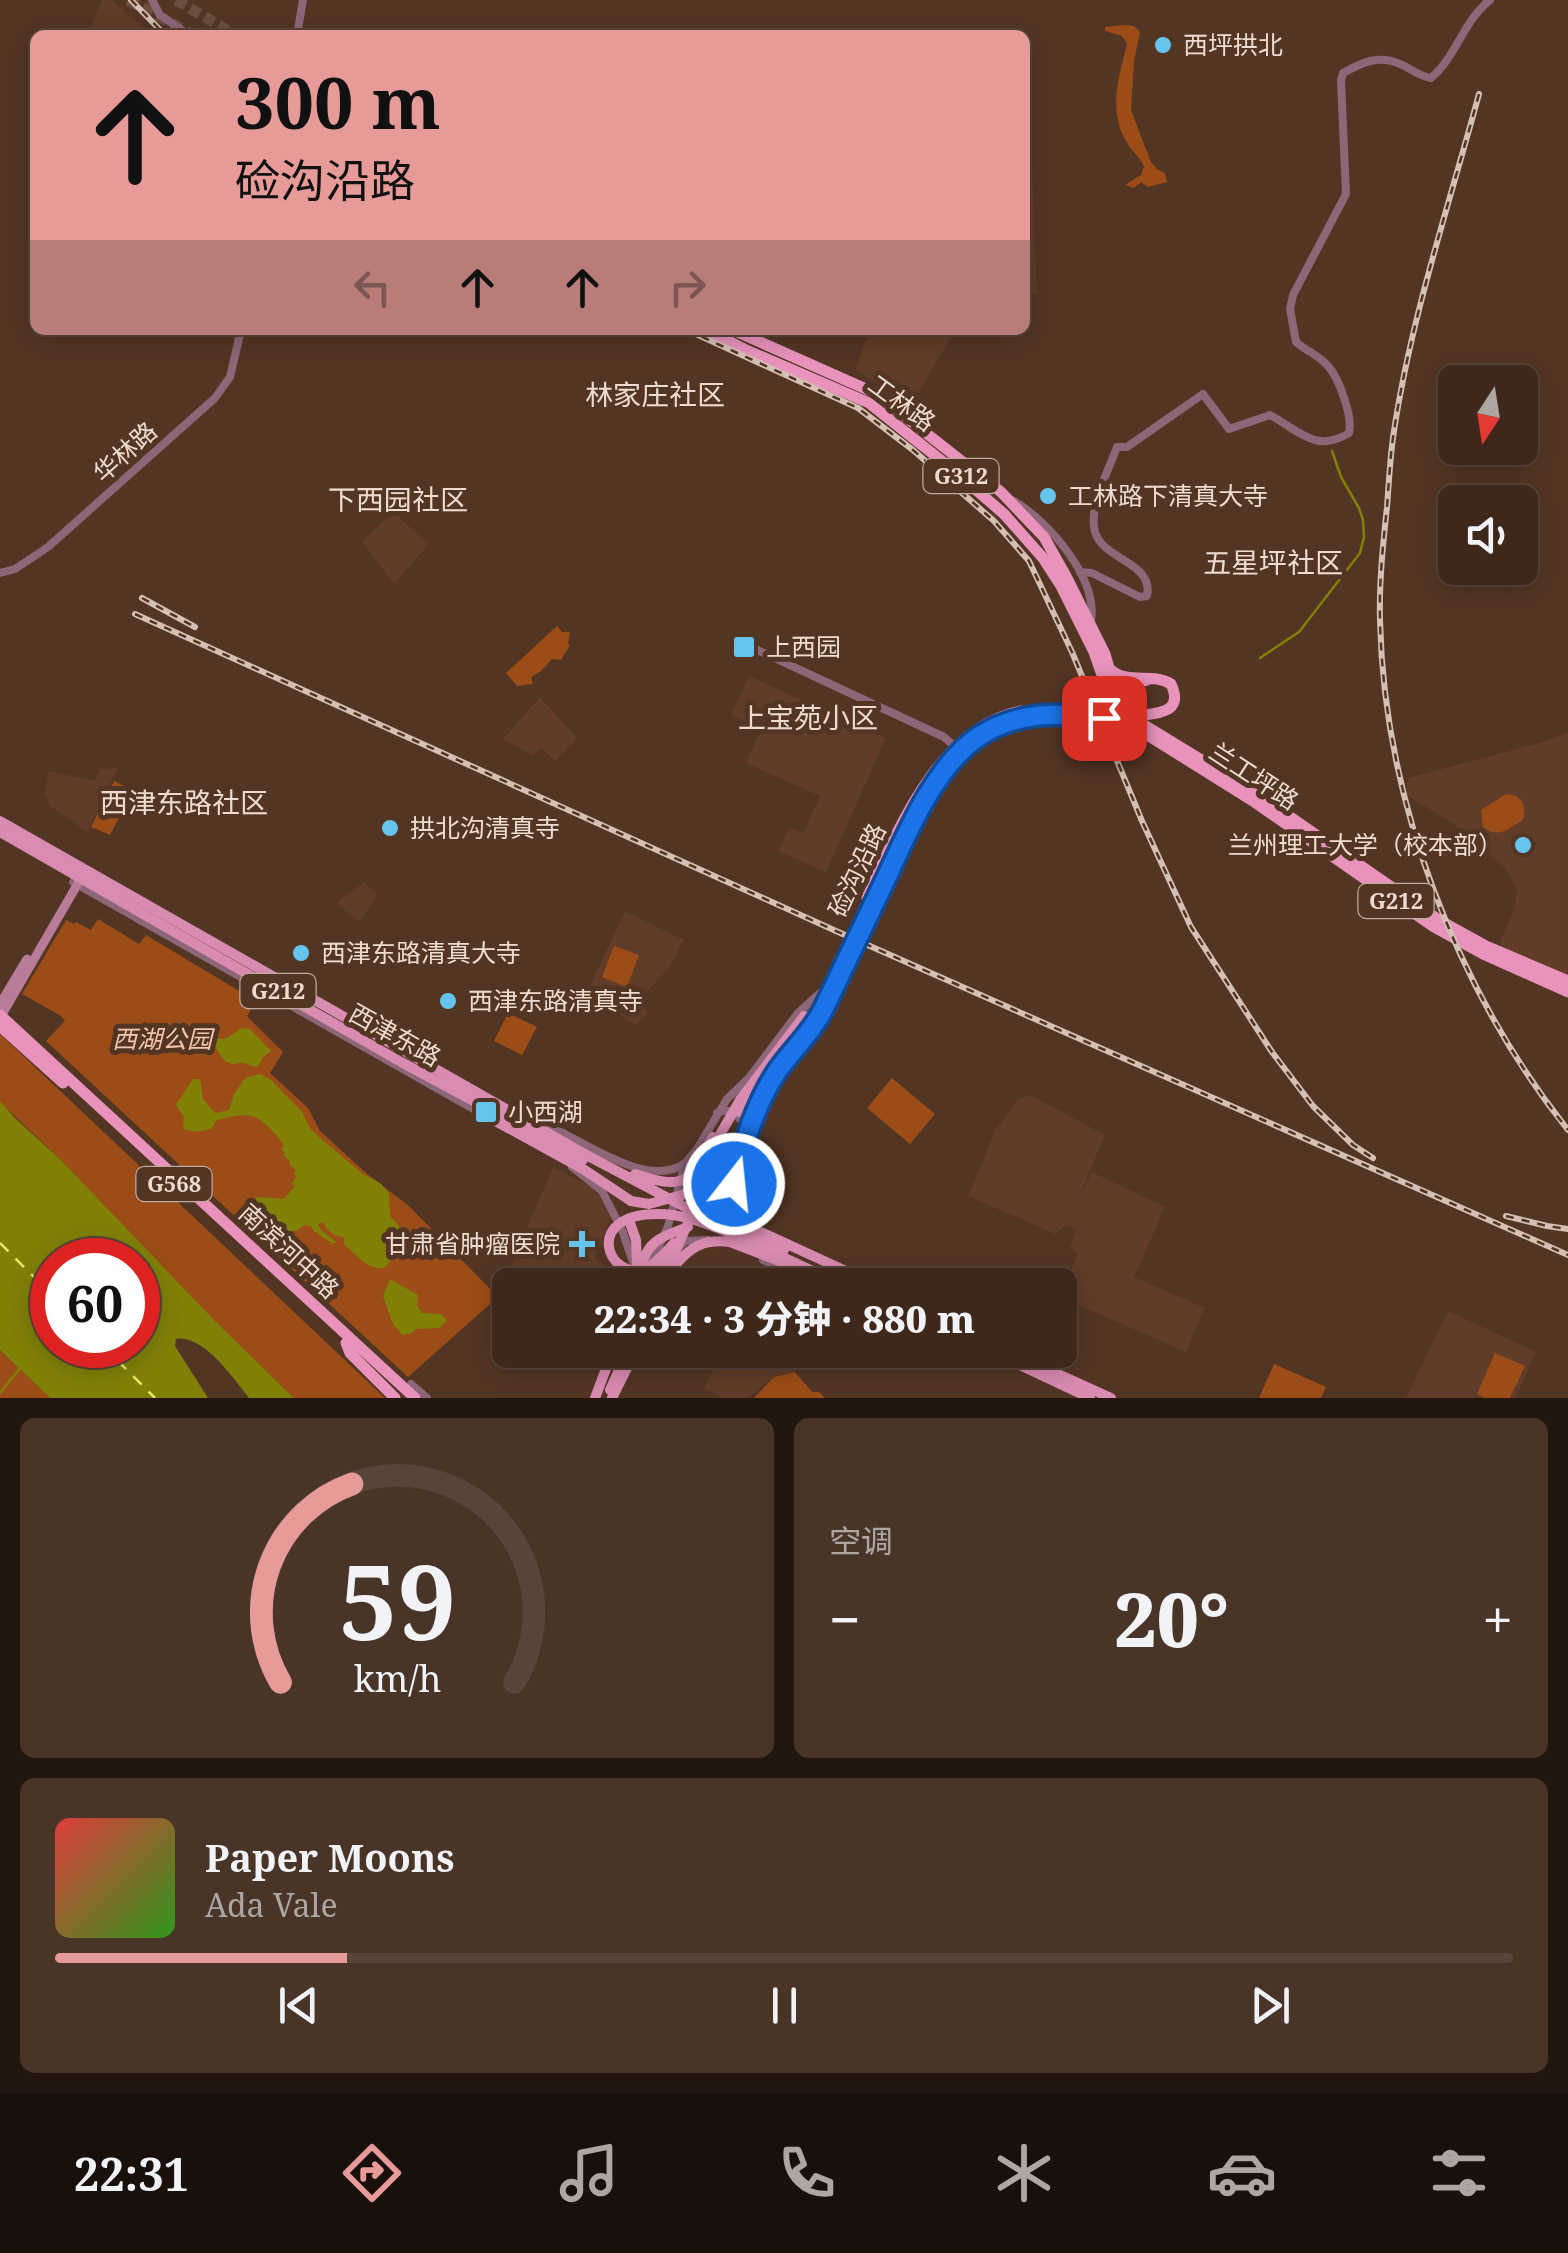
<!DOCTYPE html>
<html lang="zh">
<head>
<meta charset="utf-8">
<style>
	body { margin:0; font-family:"Noto Serif","Noto Sans SC",serif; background:#493428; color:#f1f3f6; height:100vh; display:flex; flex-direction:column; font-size:38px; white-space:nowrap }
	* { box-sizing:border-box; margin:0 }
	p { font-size:32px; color:#ada6a3 }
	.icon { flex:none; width:55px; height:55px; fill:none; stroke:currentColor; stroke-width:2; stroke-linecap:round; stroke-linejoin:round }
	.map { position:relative; height:1398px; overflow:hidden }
	.sheet { display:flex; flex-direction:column; gap:20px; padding:20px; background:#22160f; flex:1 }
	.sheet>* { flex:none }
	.guide { position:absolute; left:30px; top:30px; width:1000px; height:305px; border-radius:15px; box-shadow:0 5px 25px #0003,0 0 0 2px #57443a; background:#e69b98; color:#111; overflow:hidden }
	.needle { width:65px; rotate:192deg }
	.tools { position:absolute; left:1438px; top:365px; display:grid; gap:20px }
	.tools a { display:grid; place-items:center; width:100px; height:100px; border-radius:15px; background:#3e281b; box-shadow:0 5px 25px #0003,0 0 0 2px #57443a; font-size:50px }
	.speed { position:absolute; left:30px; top:1238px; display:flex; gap:20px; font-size:50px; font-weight:700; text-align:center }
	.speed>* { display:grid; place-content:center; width:130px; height:130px; border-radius:50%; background:#3e281b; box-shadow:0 5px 25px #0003,0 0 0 2px #57443a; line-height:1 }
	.speed .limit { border:15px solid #d22; background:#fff; color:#111 }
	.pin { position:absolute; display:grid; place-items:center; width:85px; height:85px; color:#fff; margin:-42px; border-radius:20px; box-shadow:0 5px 15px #0006 }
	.me { position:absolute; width:110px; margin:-55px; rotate:16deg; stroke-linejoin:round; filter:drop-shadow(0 0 8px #0008) }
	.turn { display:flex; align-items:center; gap:35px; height:210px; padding:0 40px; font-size:45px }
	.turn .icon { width:130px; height:130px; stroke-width:2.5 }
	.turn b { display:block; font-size:70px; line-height:85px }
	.lanes { display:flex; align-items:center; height:95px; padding:0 40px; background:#0003; justify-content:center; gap:50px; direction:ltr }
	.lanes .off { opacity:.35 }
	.big { font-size:75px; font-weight:800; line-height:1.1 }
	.sheet .widget { flex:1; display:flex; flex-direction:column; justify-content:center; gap:15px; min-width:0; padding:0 35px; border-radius:15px; background:#493428 }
	.sheet .dial { align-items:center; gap:0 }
	.dial svg { height:260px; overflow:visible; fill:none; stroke:#57443a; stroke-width:7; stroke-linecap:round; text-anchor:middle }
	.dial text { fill:#f1f3f6; stroke:none }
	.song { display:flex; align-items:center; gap:30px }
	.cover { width:120px; height:120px; border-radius:15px; background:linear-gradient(135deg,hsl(0 70% 55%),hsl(110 70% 35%)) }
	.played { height:10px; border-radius:5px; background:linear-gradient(90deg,#e69b98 20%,#57443a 20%) }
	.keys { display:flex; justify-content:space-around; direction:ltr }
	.heat { display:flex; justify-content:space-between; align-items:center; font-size:55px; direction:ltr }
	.sheet .tiles { flex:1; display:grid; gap:20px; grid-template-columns:1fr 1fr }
	.widget:last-child { grid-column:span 2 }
	.trip { position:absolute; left:492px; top:1268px; width:585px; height:100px; border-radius:15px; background:#3e281b; box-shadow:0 5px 25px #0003,0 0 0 2px #57443a; font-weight:800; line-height:100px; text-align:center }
	.tab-bar { display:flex; height:160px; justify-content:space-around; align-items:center; background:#19100b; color:#ada6a3 }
	.tab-bar .icon { width:70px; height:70px }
	.tab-bar .on { color:#e69b98 }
	.tab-bar b { font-size:45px; color:#f1f3f6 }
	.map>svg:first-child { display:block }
	.built { fill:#613c28 }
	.green { fill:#9c4d17 }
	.water { fill:#818108; fill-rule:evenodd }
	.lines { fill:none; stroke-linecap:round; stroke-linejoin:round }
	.stream { stroke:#818108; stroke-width:2.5 }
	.ferry { stroke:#e8e963; stroke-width:2.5; stroke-dasharray:12 10; stroke-linecap:butt }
	.trunk-tunnel { stroke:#6a4e3e; stroke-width:11; stroke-dasharray:11 5.5; stroke-linecap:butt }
	.tertiary { stroke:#8d6678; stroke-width:8 }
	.secondary { stroke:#b87b98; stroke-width:9 }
	.primary { stroke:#d98bb1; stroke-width:10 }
	.trunk { stroke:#e892bc; stroke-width:11 }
	.rail-casing { stroke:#d5c0b5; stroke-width:6 }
	.rail { stroke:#533524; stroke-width:2.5; stroke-dasharray:8; stroke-linecap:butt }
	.primary-bridge { stroke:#d98bb1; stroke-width:10 }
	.route-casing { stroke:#114b97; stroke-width:25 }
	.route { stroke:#1a73e8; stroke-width:18 }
	.poi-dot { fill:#66c4ef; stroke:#533524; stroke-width:4 }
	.labels { text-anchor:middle; stroke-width:10; stroke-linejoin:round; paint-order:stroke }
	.shield { fill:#533524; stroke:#c0a99d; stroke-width:2.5 }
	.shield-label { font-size:22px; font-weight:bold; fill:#eedbd1 }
	.poi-label { font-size:25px; fill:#eedbd1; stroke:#533524; text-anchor:start }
	.street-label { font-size:25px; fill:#eedbd1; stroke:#533524 }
	.park-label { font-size:25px; font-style:italic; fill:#f4c6ad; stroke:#533524 }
	.neighbourhood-label { font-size:28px; fill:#eedbd1; stroke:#533524 }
</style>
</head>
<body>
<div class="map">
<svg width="1568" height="1398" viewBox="0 0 1568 1398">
	<rect width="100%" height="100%" fill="#533524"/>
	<!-- built -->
	<path class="built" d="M 102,0 L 112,0 L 152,35 L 88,35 Z
		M 1025,94 L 1031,143 L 1037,294 L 1025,294 Z
		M 872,330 L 955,330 L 911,405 L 856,370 L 863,346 Z
		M 393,512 L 429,544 L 394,584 L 362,542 Z
		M 749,676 L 886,738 L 826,872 L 778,851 L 789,827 L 803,833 L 820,796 L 746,763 L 761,729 L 731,715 Z
		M 540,697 L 577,738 L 555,761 L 541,748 L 532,756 L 503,739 Z
		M 1568,732 L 1568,981 L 1501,953 L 1500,941 L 1514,910 L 1517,889 L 1504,867 L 1454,824 L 1406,795 L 1408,778 L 1543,742 Z
		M 118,768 L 87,832 L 50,806 L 45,794 L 49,771 L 95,781 L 100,769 Z
		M 364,882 L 378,895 L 359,922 L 337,904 L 347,894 Z
		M 625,911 L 684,940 L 669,968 L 638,1001 L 648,1013 L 635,1025 L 587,992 Z
		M 1030,1095 L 1105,1135 L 1075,1206 L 1092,1172 L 1165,1207 L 1134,1277 L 1205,1308 L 1186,1352 L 1060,1297 L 1078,1253 L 1070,1248 L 1077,1230 L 1066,1225 L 1055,1234 L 968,1196 L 996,1129 L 1018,1099 Z
		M 553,1167 L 596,1189 L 611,1218 L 594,1259 L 633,1279 L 632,1285 L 510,1285 L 510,1311 L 498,1297 Z
		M 1448,1311 L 1536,1352 L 1515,1398 L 1406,1398 Z
		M 724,1350 L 814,1350 L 796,1371 L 775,1376 L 747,1398 L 722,1398 L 704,1388 Z"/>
	<!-- green -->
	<path class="green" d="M 1124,25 L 1134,26 L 1140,32 L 1134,61 L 1131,110 L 1151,162 L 1157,169 L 1165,173 L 1167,182 L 1148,187 L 1141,182 L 1134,188 L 1125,185 L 1141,175 L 1144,166 C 1140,158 1134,153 1129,146 C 1107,113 1118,80 1127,44 L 1122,36 L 1105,31 L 1105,27 Z
		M 557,626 L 562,632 L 570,632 L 568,644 L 570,645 L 561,660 L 552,659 L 540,672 L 531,677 L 533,684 L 517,686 L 506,673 Z
		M 114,781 L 127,787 L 121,801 L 126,805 L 110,835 L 91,827 Z
		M 1506,794 C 1522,795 1527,805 1523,820 C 1508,829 1498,839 1483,827 L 1481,810 Z
		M 98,919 L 139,944 L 146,935 L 256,1001 L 247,1016 L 283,1052 L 270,1073 L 308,1108 L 320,1131 L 366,1173 L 409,1206 L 498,1297 L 408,1377 L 46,1041 L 65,1021 L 61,1016 L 22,994 L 66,920 L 74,924 L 76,922 L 91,930 Z
		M 614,946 L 639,955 L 627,987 L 602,977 Z
		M 508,1013 L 537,1027 L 522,1055 L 494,1041 Z
		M 0,1034 L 385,1398 L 294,1398 L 197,1304 L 60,1159 L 4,1106 L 0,1101 Z
		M 892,1078 L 935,1114 L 910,1144 L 867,1108 Z
		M 0,1350 L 50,1398 L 0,1398 Z
		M 1495,1353 L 1525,1366 L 1510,1398 L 1485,1398 L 1477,1394 Z
		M 1274,1364 L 1326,1387 L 1321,1398 L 1259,1398 Z
		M 795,1372 L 812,1392 L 819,1392 L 825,1398 L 754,1398 L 774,1377 Z"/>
	<!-- water -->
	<path class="water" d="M 241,1028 L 250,1029 L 271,1051 L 263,1057 L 258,1067 C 253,1067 249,1064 244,1063 C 236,1062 236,1066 229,1063 C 222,1061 219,1051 214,1046 L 209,1052 L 202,1051 L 200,1035 L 205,1029 C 223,1044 224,1041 241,1028 Z
		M 260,1074 L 271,1080 L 302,1112 L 310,1128 L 319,1137 L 363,1174 L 380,1183 L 389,1193 L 390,1216 L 400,1228 L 400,1238 L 398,1249 L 386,1267 C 368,1272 357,1255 344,1244 L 344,1237 C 333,1236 328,1232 323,1222 L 318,1224 L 321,1230 L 336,1242 L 333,1244 L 314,1231 L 311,1226 L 304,1225 C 294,1233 300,1230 287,1231 C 268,1231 262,1218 255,1202 L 257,1197 L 284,1199 L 295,1186 L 292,1183 L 297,1177 L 294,1174 L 296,1170 L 289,1164 L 290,1161 L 283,1155 L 285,1153 L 281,1149 L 284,1146 L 282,1142 C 256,1113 255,1111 217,1120 L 211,1129 L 197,1132 L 183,1129 L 184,1117 L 176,1105 L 193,1079 L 200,1079 L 203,1099 L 215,1113 L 229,1110 L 234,1094 L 245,1078 Z
		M 0,1101 L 16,1119 L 60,1159 L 214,1320 L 294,1398 L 249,1398 C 234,1379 203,1334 176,1339 L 175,1346 L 208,1398 L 50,1398 L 0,1350 ZM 52,1260 L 138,1260 L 138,1345 L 52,1345 Z
		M 390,1279 L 418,1295 L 417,1305 L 422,1313 L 441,1314 L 446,1319 L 446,1322 L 439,1328 L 416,1329 L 412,1333 L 402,1335 L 393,1324 L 383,1296 Z"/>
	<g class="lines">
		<!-- stream -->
		<path class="stream" d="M 1260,658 L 1299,632 L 1360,553 L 1364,537 L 1363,520 L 1359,508 L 1341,477 L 1332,451
			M 0,1393 L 21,1367"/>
		<!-- ferry -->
		<path class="ferry" d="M 0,1243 L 52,1295
			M 102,1345 L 155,1398"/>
		<!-- trunk-tunnel -->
		<path class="trunk-tunnel" d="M 128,0 L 194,35
			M 176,0 L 235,35"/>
		<!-- tertiary -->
		<path class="tertiary" d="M 152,0 L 160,15 L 189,35
			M 297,35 L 303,0
			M 1014,501 C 1049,522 1098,578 1091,621
			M 1080,572 L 1092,573 L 1140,597 L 1147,596 C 1154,562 1103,560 1095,532 C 1088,507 1109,470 1117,447 L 1127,447 L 1203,394 L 1229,429 L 1270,415 C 1298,430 1316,454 1349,433 C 1353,417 1339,378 1328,366 C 1319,355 1306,351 1296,342 L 1290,309 L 1293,295 L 1346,194 L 1341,81 L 1343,73 C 1361,63 1379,54 1400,64 C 1412,69 1418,76 1431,78 C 1457,56 1463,21 1490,0
			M 0,573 L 15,569 L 48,547 L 215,398 L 230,377 L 241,330
			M 753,648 L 944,737 L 959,750
			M 73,882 L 491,1119
			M 717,1113 C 735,1105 742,1120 748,1135
			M 525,1116 C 567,1127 644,1194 685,1163
			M 572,1167 L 602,1191 L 622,1230 L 636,1271
			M 741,1201 C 741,1160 760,1116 779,1080 L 776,1073
			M 701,1206 L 746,1158
			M 679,1247 L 686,1241 L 708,1240
			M 763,1260 L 821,1285
			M 855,1272 L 882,1285
			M 642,1285 L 668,1226 L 685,1163 L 697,1149 L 727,1099 L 749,1078 L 798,1013 L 820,993
			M 411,1384 L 427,1398"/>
		<!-- secondary -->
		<path class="secondary" d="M 0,1004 L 27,959
			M 0,1018 L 84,873"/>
		<!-- primary -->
		<path class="primary" d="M 0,821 L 592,1158
			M 0,832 L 401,1062 L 583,1160
			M 740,1100 L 804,1016
			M 490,1118 L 583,1169 L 631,1201
			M 740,1161 C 751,1131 759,1100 777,1072 C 794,1045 818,1023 830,992
			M 737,1171 C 732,1193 736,1208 751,1224
			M 682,1195 L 723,1172 L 741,1153
			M 719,1219 L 741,1223 L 848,1272 L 868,1285
			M 735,1235 L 843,1285
			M 988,1350 L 1090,1398
			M 1005,1350 L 1111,1398
			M 610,1390 L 628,1350
			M 595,1398 L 613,1350
			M 612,1398 L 636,1350"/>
		<!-- trunk -->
		<path class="trunk" d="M 707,330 L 744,349 L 869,403 L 952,469 L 1004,514 L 1043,558 L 1061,586 L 1094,652 L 1112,704 L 1125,721 L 1253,801 L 1434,927 L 1483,954 L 1568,992
			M 733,330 L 875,393 L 1001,492 L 1044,537 L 1067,578 L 1105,654 L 1118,699
			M 1111,670 C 1129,685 1152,672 1171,684 C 1183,710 1163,713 1143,715
			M 1123,708 C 1125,693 1132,683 1147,680
			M 1049,709 L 1102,708 L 1112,704
			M 1136,720 L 1257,794 L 1439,920 L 1486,946 L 1568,981
			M 867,898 C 898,829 939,727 1021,711
			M 0,1015 L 415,1398
			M 808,1020 C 871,941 911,757 1008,722 C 1036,713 1063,717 1091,719 C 1101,719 1111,718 1121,717
			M 0,1026 L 63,1083
			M 346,1343 L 350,1353 L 395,1398"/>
		<!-- rail casing -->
		<g class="rail-casing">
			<path id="rail" d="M 131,0 L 165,35
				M 1479,94 C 1449,205 1411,318 1394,431 C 1390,456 1389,482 1387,507 C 1383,544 1379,582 1380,620 C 1384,800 1456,989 1568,1130
				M 687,330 L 858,408 L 913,450 L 994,521 L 1029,561 L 1072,652 L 1142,821 L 1191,927 L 1272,1052 L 1313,1106 L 1353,1145 L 1373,1158
				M 142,598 L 195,627
				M 135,614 L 836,931 L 1568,1255
				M 1506,1216 L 1547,1226 L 1568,1229"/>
		</g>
		<!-- rail -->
		<use href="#rail" class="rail"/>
		<!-- primary-bridge -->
		<path class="primary-bridge" d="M 740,1112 L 808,1020
			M 592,1158 L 685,1207 L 784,1250
			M 635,1174 C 688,1192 689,1180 713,1137
			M 693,1198 L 721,1133 L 740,1100
			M 631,1201 L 649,1204 L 682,1195
			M 630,1223 L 636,1240 L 637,1266
			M 674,1243 C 666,1252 656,1264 645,1269 C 607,1281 582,1213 659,1214 C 685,1214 711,1226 735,1235
			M 675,1266 C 690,1246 705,1239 730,1242 L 815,1275
			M 639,1273 C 647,1241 658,1238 688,1227
			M 652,1285 L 665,1259
			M 661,1285 L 662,1283 C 677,1250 703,1178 729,1157 C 733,1157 742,1156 745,1157 C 773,1165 764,1196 741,1206 C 724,1213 703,1209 685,1207"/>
	</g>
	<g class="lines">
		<!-- route casing -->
		<g class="route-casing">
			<path id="route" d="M 734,1184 C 740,1149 758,1099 778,1070 C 793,1049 813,1031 824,1008 C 846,962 868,916 890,870 C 910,826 937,765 978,737 C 1006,718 1041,712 1074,716 C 1084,717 1094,719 1104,718"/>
		</g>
		<!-- route -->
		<use href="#route" class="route"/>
	</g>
	<!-- markers -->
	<g class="poi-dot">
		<circle cx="1163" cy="45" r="10"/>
		<circle cx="1048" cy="496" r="10"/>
		<rect x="732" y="635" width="24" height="24" rx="5"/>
		<circle cx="390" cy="828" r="10"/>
		<circle cx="1523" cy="845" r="10"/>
		<circle cx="301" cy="953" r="10"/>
		<circle cx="448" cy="1001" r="10"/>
		<rect x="474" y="1100" width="24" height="24" rx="5"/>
		<path d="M577 1229h10v10h10v10h-10v10h-10v-10h-10v-10h10z"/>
	</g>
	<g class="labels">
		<!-- shield labels -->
		<g class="shield">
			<rect x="923.5" y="459" width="75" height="34" rx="8"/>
			<rect x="1358.5" y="884" width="75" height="34" rx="8"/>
			<rect x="240.5" y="974" width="75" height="34" rx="8"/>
			<rect x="136.5" y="1167" width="75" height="34" rx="8"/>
		</g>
		<g class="shield-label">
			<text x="961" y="484">G312</text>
			<text x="1396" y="909">G212</text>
			<text x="278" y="999">G212</text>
			<text x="174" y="1192">G568</text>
		</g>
		<!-- poi labels -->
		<g class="poi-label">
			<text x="1183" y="54">西坪拱北</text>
			<text x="1068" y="505">工林路下清真大寺</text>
			<text x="766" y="656">上西园</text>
			<text x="410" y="837">拱北沟清真寺</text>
			<text x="1503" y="854" text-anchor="end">兰州理工大学（校本部）</text>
			<text x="321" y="962">西津东路清真大寺</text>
			<text x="468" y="1010">西津东路清真寺</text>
			<text x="508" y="1121">小西湖</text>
			<text x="560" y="1253" text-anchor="end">甘肃省肿瘤医院</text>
		</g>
		<!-- street labels -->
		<g class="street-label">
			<text transform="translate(902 403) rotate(36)" y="9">工林路</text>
			<text transform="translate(125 452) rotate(-42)" y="9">华林路</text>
			<text transform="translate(1254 776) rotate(33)" y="9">兰工坪路</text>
			<text transform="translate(857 870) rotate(-65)" y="9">硷沟沿路</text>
			<text transform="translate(395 1035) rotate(29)" y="9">西津东路</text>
			<text transform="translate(289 1251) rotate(43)" y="9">南滨河中路</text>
		</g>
		<!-- park labels -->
		<g class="park-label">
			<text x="162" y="1048">西湖公园</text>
		</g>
		<!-- neighbourhood labels -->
		<g class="neighbourhood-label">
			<text x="655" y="405">林家庄社区</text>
			<text x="398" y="510">下西园社区</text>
			<text x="1273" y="573">五星坪社区</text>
			<text x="808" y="728">上宝苑小区</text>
			<text x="184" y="813">西津东路社区</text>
		</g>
	</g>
</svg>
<div class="tools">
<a><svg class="needle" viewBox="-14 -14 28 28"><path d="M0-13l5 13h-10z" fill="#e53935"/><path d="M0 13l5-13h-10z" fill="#ada6a3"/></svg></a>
<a><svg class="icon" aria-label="sound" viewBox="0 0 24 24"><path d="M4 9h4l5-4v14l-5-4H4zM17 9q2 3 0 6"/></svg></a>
</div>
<div class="speed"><div class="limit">60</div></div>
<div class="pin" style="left:1104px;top:718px;background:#d93025"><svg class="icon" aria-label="arrive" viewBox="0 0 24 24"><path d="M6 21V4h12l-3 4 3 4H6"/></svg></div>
<svg class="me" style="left:734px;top:1184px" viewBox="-20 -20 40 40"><circle r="17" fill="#1a73e8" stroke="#fff" stroke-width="3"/><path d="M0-11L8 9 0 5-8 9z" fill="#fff"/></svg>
<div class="trip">22:34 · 3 分钟 · 880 m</div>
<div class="guide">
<div class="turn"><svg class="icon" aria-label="ahead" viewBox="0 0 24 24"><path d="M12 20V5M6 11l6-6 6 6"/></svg><div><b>300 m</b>硷沟沿路</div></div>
<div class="lanes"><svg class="icon off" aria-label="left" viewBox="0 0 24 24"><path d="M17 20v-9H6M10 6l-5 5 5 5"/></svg><svg class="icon" aria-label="ahead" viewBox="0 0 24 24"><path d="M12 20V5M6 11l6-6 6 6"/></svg><svg class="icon" aria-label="ahead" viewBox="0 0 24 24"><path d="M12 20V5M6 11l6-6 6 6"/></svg><svg class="icon off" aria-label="right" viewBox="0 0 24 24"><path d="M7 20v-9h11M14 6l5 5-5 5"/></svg></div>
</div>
</div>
<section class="sheet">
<div class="tiles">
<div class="widget dial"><svg viewBox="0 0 100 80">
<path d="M14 69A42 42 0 1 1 86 69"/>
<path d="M14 69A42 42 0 0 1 36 8" stroke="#e69b98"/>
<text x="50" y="56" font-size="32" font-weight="700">59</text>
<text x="50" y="72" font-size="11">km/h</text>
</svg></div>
<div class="widget"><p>空调</p>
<div class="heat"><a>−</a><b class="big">20°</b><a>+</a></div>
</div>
<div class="widget">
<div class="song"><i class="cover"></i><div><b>Paper Moons</b><p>Ada Vale</p></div></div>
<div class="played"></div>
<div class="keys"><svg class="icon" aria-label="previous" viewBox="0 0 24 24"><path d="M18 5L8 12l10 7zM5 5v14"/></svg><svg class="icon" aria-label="pause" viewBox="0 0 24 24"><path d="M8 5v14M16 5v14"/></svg><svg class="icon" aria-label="next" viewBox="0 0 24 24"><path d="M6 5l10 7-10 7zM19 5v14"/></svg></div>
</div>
</div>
</section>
<nav class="tab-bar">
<b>22:31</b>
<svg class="icon on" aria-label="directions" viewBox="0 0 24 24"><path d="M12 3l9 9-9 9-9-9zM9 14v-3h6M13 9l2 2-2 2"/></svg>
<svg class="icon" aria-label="music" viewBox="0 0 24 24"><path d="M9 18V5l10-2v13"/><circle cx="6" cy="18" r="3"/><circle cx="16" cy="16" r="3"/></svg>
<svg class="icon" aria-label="phone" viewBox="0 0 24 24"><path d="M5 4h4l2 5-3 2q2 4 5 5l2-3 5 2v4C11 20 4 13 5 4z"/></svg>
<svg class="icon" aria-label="climate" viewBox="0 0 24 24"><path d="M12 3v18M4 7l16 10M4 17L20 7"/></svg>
<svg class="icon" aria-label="car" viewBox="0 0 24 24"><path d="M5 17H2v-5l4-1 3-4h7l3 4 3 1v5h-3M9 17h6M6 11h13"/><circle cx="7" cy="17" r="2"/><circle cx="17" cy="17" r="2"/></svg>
<svg class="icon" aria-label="filters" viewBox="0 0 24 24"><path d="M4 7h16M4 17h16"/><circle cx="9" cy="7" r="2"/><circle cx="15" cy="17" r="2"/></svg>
</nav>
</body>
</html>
